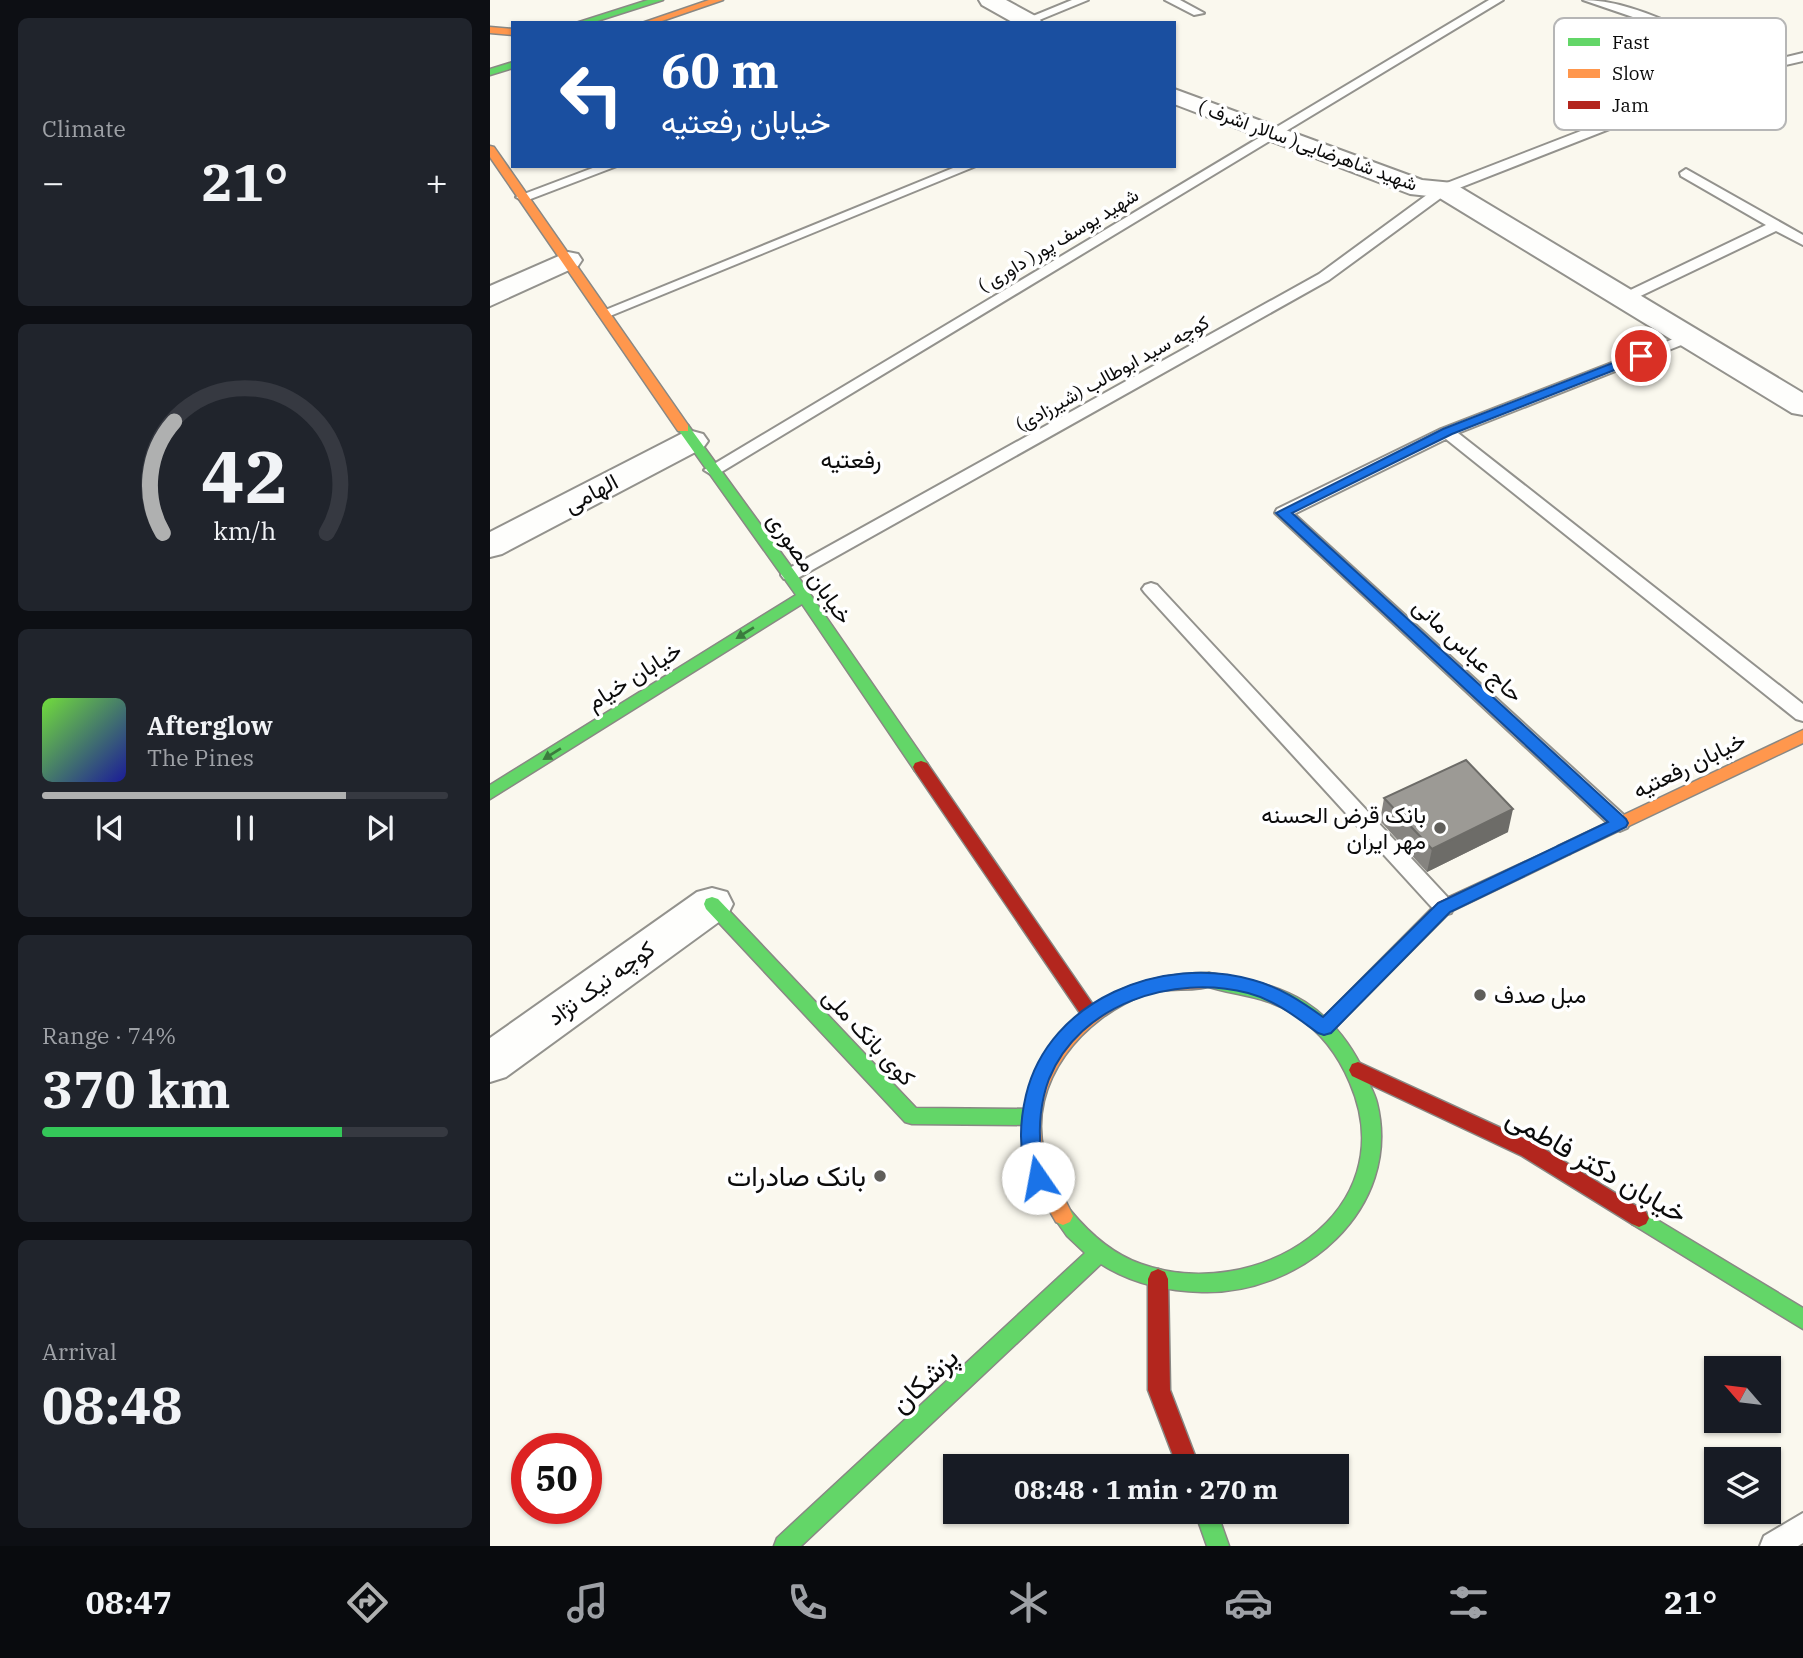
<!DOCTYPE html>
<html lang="en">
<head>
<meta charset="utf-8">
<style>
	body { margin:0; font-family:"IBM Plex Serif",Vazirmatn,serif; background:#20242c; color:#f1f3f6; height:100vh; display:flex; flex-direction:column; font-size:26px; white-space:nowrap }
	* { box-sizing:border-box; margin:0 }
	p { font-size:23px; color:#9ea1a6 }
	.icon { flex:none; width:38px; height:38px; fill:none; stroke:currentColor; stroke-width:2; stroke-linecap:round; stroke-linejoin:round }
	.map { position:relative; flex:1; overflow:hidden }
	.details { display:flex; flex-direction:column; gap:18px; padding:18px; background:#0d0f14; width:490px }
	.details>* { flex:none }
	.hud { position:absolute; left:21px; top:21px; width:665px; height:147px; border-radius:0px; box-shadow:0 2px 5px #0004; background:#1a4fa0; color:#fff; overflow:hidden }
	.needle { width:46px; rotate:298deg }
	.fabs { position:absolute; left:1214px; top:1356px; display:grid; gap:14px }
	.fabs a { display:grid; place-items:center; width:77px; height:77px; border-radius:0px; background:#171b24; box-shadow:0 2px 5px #0004; font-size:35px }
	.speed { position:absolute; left:21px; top:1433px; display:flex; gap:14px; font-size:35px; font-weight:700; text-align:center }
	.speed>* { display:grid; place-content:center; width:91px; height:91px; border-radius:50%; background:#171b24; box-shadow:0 2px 5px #0004; line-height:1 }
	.speed .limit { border:10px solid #d22; background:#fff; color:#111 }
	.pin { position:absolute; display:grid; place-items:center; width:60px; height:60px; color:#fff; margin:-30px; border:4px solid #fff; border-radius:50%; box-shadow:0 2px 7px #0007 }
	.me { position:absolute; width:77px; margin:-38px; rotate:348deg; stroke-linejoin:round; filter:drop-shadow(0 0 5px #0008) }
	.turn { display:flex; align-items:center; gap:24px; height:147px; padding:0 35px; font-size:32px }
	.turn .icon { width:91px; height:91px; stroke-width:2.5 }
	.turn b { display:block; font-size:49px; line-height:60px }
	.big { font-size:52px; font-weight:800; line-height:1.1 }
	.details .card { flex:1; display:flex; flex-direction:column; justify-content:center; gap:10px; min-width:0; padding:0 24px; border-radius:10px; background:#20242c }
	.details .dial { align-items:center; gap:0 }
	.dial svg { height:182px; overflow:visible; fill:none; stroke:#363941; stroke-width:7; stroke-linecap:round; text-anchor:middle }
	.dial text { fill:#f1f3f6; stroke:none }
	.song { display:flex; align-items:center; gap:21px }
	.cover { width:84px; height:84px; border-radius:10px; background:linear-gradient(135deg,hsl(100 70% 55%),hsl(240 70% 35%)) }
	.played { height:7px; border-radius:4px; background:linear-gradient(90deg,#afb0b0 75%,#363941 75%) }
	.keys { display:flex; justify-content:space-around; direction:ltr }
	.heat { display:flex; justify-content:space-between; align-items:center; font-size:38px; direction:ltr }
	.charge { height:10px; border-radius:5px; background:linear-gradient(90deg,#34c759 74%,#363941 0) }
	.trip { position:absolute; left:453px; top:1454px; width:406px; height:70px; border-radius:0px; background:#171b24; box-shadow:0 2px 5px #0004; font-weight:800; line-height:70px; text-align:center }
	.dock { display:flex; height:112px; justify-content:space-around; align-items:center; background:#090b0e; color:#9ea1a6 }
	.dock .icon { width:49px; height:49px }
	.dock .current { color:#afb0b0 }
	.dock b { font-size:32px; color:#f1f3f6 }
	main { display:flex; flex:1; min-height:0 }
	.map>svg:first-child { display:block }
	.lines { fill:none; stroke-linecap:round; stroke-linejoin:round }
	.lane-casing { stroke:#93928d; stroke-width:4 }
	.street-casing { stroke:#93928d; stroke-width:4 }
	.fast-casing { stroke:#898884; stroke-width:3 }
	.slow-casing { stroke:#898884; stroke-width:3 }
	.jam-casing { stroke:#898884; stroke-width:3 }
	.lane { fill:#fefefc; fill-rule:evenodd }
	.street { fill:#fefefc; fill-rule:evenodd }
	.fast { fill:#63d668; fill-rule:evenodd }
	.slow { fill:#ff974d; fill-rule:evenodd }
	.jam { fill:#b3261e; fill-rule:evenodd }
	.wall { fill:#868480 }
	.shaded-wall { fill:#6d6c68 }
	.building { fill:#9c9a95; stroke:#6d6c68; stroke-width:2 }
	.oneway { fill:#3b7b3e }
	.route { fill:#1a73e8; stroke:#114b97; stroke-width:2 }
	.poi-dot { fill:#5f5e5a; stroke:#fff; stroke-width:2.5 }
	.labels { text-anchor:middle; stroke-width:7; stroke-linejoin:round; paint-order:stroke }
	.far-street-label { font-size:19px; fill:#0b0b0b; stroke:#fff }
	.street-label { font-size:23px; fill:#0b0b0b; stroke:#fff }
	.poi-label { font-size:23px; fill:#0b0b0b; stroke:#fff; text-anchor:end }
	.neighbourhood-label { font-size:24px; fill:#0b0b0b; stroke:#fff }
	.near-street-label { font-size:28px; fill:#0b0b0b; stroke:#fff }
	.near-poi-label { font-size:28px; fill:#0b0b0b; stroke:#fff; text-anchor:end }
	.key { fill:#fff; stroke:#b6b6b6; stroke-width:2 }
	.key-label { font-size:19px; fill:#0b0b0b }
</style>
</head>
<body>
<main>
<section class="details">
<div class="card"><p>Climate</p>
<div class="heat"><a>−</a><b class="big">21°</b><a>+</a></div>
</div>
<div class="card dial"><svg viewBox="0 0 100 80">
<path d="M14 69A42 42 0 1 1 86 69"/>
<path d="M14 69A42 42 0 0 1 19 20" stroke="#afb0b0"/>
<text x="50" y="56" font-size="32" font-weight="700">42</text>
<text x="50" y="72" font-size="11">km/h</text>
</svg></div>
<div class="card">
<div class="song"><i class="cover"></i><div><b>Afterglow</b><p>The Pines</p></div></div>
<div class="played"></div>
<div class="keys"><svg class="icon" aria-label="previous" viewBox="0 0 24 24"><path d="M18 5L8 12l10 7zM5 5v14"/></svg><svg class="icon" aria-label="pause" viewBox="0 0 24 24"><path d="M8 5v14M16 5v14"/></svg><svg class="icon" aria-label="next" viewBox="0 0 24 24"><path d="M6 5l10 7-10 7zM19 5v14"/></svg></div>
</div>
<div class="card"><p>Range · 74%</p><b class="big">370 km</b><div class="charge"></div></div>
<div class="card"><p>Arrival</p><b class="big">08:48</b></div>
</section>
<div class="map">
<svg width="1313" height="1546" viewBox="0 0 1313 1546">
	<rect width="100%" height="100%" fill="#faf8ee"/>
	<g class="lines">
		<!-- lane casing -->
		<g class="lane-casing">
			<path id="lane" d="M 582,0 L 598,0 L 542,23 L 526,23 Z
				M 675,0 L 690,0 L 714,13 L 704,15 Z
				M 999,0 L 1013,0 L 228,474 L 222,475 L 214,470 Z
				M 1093,0 C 1148,0 1215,40 1263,65 L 1313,53 L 1313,61 L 1265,72 L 959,192 L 839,280 L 306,579 L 294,579 L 291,575 L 294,571 L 829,274 L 949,186 L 1251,69 L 1178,29 Z
				M 108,166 L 127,166 L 38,200 L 33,201 L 26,197 Z
				M 468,166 L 486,166 L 120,316 L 115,317 L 108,313 Z
				M 1196,169 L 1313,235 L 1313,245 L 1286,231 L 1140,301 L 1130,301 L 1130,295 L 1276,225 L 1191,176 L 1190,173 Z
				M 1199,333 L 1206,337 L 1204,340 L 968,433 L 1313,704 L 1313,721 L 1306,719 L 956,439 L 804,514 L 1137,818 L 1140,823 L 1137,828 L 1130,831 L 1123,828 L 785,513 L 787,509 L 951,429 Z
				M 661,583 L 667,585 L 961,901 L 964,907 L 961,913 L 954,915 L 947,913 L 655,593 L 652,589 L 655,585 Z
				M 1313,1513 L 1313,1543 L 1308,1546 L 1270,1546 L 1274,1536 Z"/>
		</g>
		<!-- street casing -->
		<g class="street-casing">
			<path id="street" d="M 489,0 L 516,0 L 549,18 L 552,23 L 524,23 L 492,5 Z
				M 684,89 L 932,180 L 963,183 L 1313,393 L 1313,415 L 1302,413 L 948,197 L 920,194 L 684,104 Z
				M 78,252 L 88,254 L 92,260 L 88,266 L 0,306 L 0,286 Z
				M 202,431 L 213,434 L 218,441 L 213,448 L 12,554 L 0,557 L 0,532 L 191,434 Z
				M 222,888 L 237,892 L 243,904 L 237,916 L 16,1077 L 0,1082 L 0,1038 L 207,892 Z"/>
		</g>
		<!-- fast casing -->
		<g class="fast-casing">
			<path id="fast" d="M 158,0 L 173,0 L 101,23 L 86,23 Z
				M 23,62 L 23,68 L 0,75 L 0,69 Z
				M 193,424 L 198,425 L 305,572 L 437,763 L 439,767 L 437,771 L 425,771 L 312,604 L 0,799 L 0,785 L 306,595 L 187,428 Z
				M 222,897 L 228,899 L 426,1108 L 541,1109 L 548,1111 L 550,1117 L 548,1123 L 541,1125 L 422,1124 L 415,1122 L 216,909 L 214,904 L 216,899 Z
				M 719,973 C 752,978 786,984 815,1002 C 843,1020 861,1044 875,1074 C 879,1084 885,1094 887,1103 C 913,1209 811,1295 712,1292 C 676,1291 642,1284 611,1264 L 311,1546 L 284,1546 L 287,1538 L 595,1253 L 577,1236 L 563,1216 L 566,1210 L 573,1207 L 580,1210 C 599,1233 622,1254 651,1264 C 766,1305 916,1213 860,1083 C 848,1054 830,1031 804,1014 C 775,995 744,996 713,985 L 710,980 L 713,975 Z
				M 1149,1209 L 1313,1308 L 1313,1329 L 1142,1224 L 1139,1218 L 1142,1212 Z
				M 705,1512 L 727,1512 L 739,1546 L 717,1546 Z"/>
		</g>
		<!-- slow casing -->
		<g class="slow-casing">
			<path id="slow" d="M 219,0 L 233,0 L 166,23 L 152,23 Z
				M 0,27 L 23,29 L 23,35 L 0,33 Z
				M 0,146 L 4,147 L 198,425 L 198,431 L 188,431 L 0,157 Z
				M 1313,730 L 1313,743 L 1080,854 L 1068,854 L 1066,850 L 1068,846 Z
				M 719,973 L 725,975 L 728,980 L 725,985 C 704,993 678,986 656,994 C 593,1017 537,1082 554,1152 C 560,1176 573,1194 583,1216 L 580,1222 L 573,1225 L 566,1222 C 553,1199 538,1176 534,1149 C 530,1120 537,1091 549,1065 C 582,1001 649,973 719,973 Z"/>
		</g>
		<!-- jam casing -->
		<g class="jam-casing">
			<path id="jam" d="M 431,761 L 437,763 L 606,1009 L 609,1014 L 606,1019 L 600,1022 L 594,1019 L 425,771 L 423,767 L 425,763 Z
				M 1074,844 L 1080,846 L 1082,850 L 1080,854 L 960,912 L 840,1033 L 834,1036 L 828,1033 L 825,1028 L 828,1023 L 948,902 Z
				M 868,1062 L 1046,1144 L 1156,1212 L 1159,1218 L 1156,1224 L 1149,1227 L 1142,1224 L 1032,1156 L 862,1076 L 859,1070 L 862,1064 Z
				M 668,1269 L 675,1272 L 678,1279 L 680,1390 L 709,1466 L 687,1466 L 658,1390 L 658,1279 L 661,1272 Z"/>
		</g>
		<!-- lane -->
		<use href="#lane" class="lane"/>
		<!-- street -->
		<use href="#street" class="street"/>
		<!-- fast -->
		<use href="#fast" class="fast"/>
		<!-- slow -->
		<use href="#slow" class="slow"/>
		<!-- jam -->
		<use href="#jam" class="jam"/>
	</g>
	<!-- wall -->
	<path class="wall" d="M 894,798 L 1018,832 L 937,872 L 890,821 Z"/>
	<!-- shaded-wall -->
	<path class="shaded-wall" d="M 1023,809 L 1018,832 L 937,872 L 942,849 Z"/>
	<!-- building -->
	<path class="building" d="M 976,760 L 1023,809 L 942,849 L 894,798 Z"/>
	<!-- one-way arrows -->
	<defs><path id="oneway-solid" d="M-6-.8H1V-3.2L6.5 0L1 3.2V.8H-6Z" transform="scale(1.75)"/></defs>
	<g class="oneway">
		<use href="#oneway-solid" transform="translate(255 633) rotate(148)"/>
		<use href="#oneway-solid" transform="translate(62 754) rotate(148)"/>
	</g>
	<!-- route -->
	<path class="route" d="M 1151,352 L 1155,353 L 1155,358 L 962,434 L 802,513 L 1136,819 L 1138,823 L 1136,827 L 960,912 L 841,1033 L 834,1035 L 828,1033 C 806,1017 785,1000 758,993 C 684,974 590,1003 559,1079 C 551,1100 548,1127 551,1148 C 552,1160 560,1173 555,1184 L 548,1187 L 541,1184 C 528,1156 529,1125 536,1095 C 559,999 673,954 763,980 C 789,987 811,1001 833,1017 L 948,903 L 1118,822 L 786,513 L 953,429 Z"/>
	<!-- markers -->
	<g class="poi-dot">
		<circle cx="950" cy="828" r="7"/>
		<circle cx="990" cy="995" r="7"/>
		<circle cx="390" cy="1176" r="7"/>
	</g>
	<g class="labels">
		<!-- far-street labels -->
		<g class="far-street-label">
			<text transform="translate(818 145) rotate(20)" y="7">شهید شاهرضایی( سالار اشرف )</text>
			<text transform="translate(568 240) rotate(-31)" y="7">شهید یوسف پور( داوری )</text>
			<text transform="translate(622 373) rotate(-29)" y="7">کوچه سید ابوطالب (شیرزادی)</text>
		</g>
		<!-- street labels -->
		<g class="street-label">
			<text transform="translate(101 493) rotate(-28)" y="8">الهامی</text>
			<text transform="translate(320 568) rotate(55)" y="8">خیابان مصوری</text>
			<text transform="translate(978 650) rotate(43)" y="8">حاج عباس مانی</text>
			<text transform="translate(144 676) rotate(-32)" y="8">خیابان خیام</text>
			<text transform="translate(1199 765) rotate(-26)" y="8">خیابان رفعتیه</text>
			<text transform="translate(111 983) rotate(-36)" y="8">کوچه نیک نژاد</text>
			<text transform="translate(379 1037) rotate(47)" y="8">کوی بانک ملی</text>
		</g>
		<!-- poi labels -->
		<g class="poi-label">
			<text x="936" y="823">بانک قرض الحسنه<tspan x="936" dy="26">مهر ایران</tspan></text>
			<text x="1004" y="1003" text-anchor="start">مبل صدف</text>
		</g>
		<!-- neighbourhood labels -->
		<g class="neighbourhood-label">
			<text x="361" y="468">رفعتیه</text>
		</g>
		<!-- near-street labels -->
		<g class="near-street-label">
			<text transform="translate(1107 1165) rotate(30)" y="10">خیابان دکتر فاطمی</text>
			<text transform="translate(434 1380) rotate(-43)" y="10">پزشکان</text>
		</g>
		<!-- near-poi labels -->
		<g class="near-poi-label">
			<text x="376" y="1186">بانک صادرات</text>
		</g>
	</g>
	<!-- legend -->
	<rect x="1064" y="18" width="232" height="112" rx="10" class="key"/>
	<rect x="1078" y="38" width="32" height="8" fill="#63d668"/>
	<rect x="1078" y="69" width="32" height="9" fill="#ff974d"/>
	<rect x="1078" y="101" width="32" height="8" fill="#b3261e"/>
	<g class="key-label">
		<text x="1122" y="49">Fast</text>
		<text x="1122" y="80">Slow</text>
		<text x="1122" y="112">Jam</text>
	</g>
</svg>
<div class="fabs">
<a><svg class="needle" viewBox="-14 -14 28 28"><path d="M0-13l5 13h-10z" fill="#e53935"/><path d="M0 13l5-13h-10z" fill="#9ea1a6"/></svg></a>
<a><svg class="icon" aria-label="layers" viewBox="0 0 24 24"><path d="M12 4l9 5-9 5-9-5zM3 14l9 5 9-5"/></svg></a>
</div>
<div class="speed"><div class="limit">50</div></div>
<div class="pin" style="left:1151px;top:356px;background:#d93025"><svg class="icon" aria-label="arrive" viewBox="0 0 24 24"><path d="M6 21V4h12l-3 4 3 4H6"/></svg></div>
<svg class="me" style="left:548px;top:1178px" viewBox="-20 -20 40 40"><circle r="19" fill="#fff"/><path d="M0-13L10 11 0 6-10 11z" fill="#1a73e8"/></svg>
<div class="trip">08:48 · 1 min · 270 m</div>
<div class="hud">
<div class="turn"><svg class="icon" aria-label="left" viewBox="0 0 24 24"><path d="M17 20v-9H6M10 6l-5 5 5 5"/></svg><div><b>60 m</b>خیابان رفعتیه</div></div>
</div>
</div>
</main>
<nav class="dock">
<b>08:47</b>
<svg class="icon current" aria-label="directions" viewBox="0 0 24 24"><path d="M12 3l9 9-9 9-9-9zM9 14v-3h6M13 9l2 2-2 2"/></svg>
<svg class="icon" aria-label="music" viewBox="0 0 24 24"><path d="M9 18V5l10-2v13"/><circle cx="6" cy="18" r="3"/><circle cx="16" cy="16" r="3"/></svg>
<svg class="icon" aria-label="phone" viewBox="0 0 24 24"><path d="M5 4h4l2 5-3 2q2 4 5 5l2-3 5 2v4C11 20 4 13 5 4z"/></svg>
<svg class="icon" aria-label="climate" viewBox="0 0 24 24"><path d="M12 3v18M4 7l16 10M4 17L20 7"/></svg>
<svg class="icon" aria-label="car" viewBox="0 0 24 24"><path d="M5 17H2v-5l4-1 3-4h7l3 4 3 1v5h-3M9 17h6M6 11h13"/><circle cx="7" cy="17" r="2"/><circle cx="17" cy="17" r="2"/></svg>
<svg class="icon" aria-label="filters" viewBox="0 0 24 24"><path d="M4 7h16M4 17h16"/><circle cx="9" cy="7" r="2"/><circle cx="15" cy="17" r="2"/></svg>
<b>21°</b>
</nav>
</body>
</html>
